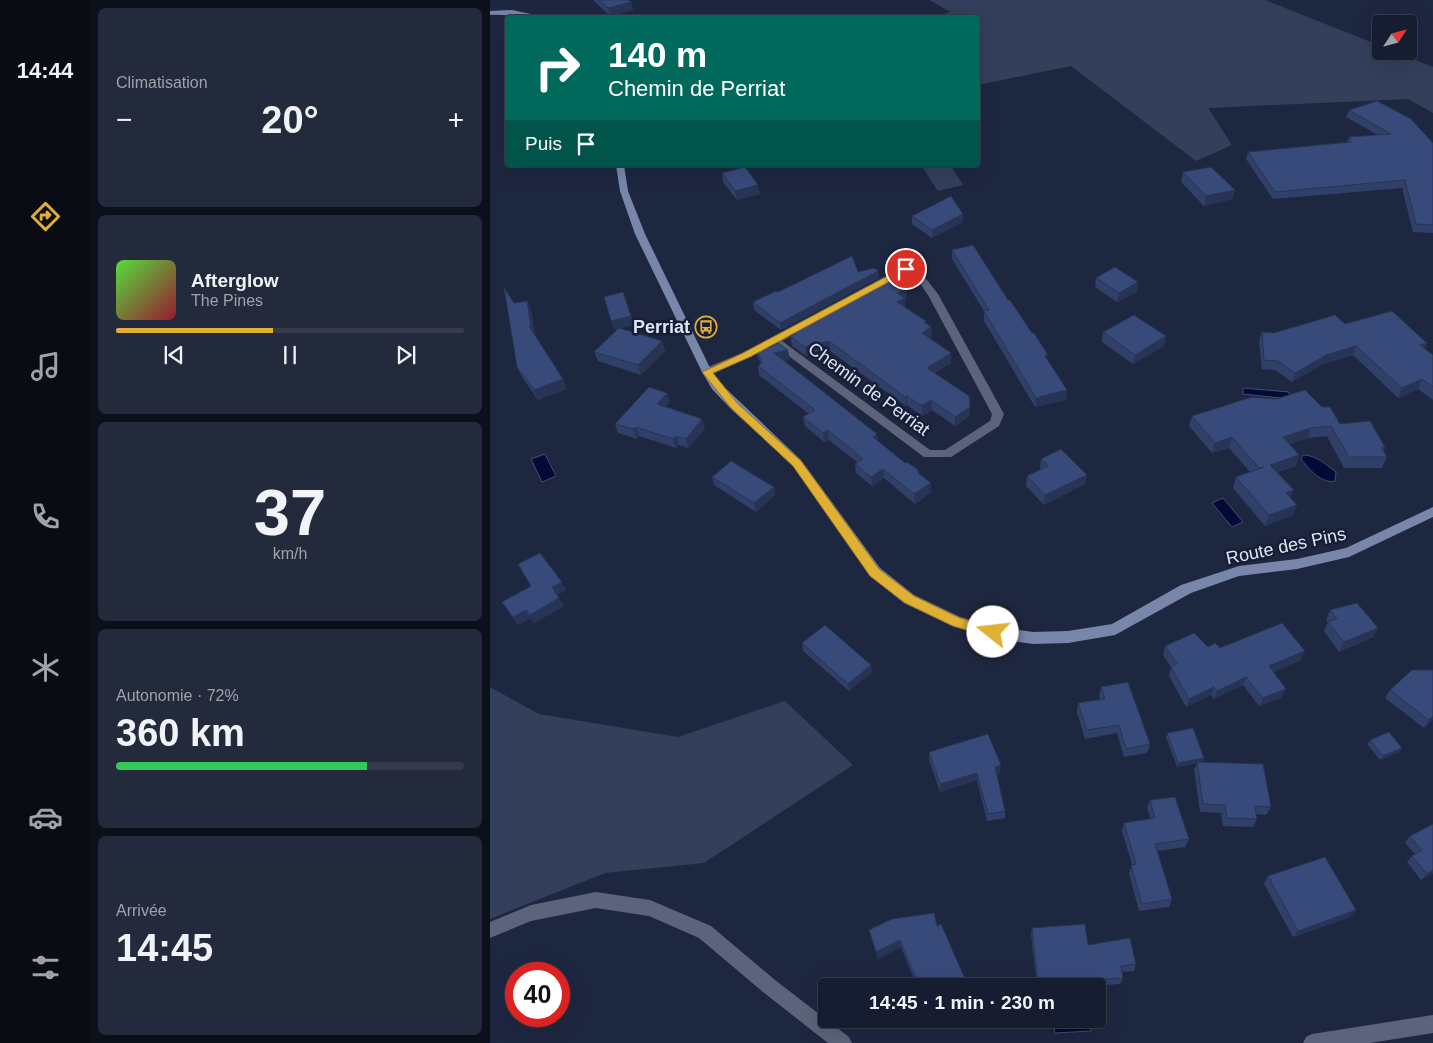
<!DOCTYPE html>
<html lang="fr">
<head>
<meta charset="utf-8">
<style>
	body { margin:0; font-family:Arial,sans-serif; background:#232a3c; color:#f1f3f6; height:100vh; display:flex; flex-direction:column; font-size:19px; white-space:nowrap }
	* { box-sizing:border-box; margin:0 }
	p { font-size:16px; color:#9ea2ab }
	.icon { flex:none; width:28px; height:28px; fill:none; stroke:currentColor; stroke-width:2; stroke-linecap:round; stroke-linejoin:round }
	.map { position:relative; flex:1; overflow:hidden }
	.details { display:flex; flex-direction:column; gap:8px; padding:8px; background:#0c101a; width:400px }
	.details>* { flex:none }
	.banner { position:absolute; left:15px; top:15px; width:475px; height:152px; border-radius:5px; box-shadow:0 5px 20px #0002,0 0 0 1px #353b4c; background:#00695c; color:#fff; overflow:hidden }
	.needle { width:32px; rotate:54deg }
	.fabs { position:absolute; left:882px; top:15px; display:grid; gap:10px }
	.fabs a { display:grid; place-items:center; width:45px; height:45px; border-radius:5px; background:#161d30; box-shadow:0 5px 20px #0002,0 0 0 1px #353b4c; font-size:25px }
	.speed { position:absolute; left:15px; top:962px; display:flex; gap:10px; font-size:25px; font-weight:700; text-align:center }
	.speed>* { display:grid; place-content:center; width:65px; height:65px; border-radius:50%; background:#161d30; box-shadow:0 5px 20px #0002,0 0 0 1px #353b4c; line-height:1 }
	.speed .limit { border:8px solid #d22; background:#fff; color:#111 }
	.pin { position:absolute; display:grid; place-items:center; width:42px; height:42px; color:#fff; margin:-21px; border:2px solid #fff; border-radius:50%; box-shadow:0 1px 5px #0007 }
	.me { position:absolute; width:55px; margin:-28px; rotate:286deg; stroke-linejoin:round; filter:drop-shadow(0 0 4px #0008) }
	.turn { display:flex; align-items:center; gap:18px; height:105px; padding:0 20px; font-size:22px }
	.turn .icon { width:65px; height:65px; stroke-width:2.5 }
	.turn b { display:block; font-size:35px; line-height:42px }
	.then { display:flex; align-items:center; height:48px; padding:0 20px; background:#0003; gap:10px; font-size:19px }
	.big { font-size:38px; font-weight:700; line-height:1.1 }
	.details .widget { flex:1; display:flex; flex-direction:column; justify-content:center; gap:8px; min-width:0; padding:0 18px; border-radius:8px; background:#232a3c }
	.details .dial { align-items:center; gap:0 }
	.dial b { font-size:65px; line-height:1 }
	.song { display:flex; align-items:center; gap:15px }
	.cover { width:60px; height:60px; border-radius:8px; background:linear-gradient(135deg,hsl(110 70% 55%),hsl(350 70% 35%)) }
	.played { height:5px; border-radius:2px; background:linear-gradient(90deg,#dfb034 45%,#353b4c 45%) }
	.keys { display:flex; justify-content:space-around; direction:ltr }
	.heat { display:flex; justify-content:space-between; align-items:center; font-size:28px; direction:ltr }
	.charge { height:8px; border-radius:4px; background:linear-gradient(90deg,#34c759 72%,#353b4c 0) }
	.trip { position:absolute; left:328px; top:978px; width:288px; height:50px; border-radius:5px; background:#161d30; box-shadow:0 5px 20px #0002,0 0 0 1px #353b4c; font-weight:700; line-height:50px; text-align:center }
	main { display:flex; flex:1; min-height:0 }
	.menu { display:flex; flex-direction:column; width:90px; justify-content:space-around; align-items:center; background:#090c13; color:#9ea2ab }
	.menu .icon { width:35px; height:35px }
	.menu .current { color:#dfb034 }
	.menu b { font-size:22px; color:#f1f3f6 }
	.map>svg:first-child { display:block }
	.green { fill:#333f5b }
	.water { fill:#030a35; stroke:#454c6f }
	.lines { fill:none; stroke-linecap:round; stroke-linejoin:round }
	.street { fill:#5b647a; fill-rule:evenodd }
	.secondary { fill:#7786a9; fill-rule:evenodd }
	.wall { fill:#304069 }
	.shaded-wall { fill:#273455 }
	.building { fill:#384a7a; stroke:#273455 }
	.route { fill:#dfb034; stroke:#917222 }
	.labels { text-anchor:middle; stroke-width:5; stroke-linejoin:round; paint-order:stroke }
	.poi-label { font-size:18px; font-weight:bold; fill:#dee5f5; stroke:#151e35; text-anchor:end }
	.street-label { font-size:18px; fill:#dee5f5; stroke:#151e35 }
</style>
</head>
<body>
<main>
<nav class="menu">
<b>14:44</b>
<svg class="icon current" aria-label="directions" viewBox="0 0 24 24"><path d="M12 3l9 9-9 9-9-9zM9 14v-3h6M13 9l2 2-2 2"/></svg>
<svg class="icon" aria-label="music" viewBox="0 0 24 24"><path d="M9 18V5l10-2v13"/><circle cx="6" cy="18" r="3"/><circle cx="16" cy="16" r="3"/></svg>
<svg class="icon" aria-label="phone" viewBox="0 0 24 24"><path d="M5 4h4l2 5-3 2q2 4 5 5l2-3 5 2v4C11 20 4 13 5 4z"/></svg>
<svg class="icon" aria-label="climate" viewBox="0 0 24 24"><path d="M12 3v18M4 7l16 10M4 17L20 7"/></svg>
<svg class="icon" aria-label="car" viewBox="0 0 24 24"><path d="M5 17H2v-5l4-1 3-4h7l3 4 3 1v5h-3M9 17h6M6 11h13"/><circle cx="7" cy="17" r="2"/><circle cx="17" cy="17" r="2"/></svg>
<svg class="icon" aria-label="filters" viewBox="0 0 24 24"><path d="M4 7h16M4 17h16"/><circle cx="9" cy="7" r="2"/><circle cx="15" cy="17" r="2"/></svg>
</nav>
<section class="details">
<div class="widget"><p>Climatisation</p>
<div class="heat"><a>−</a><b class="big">20°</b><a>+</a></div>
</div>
<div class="widget">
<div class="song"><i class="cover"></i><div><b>Afterglow</b><p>The Pines</p></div></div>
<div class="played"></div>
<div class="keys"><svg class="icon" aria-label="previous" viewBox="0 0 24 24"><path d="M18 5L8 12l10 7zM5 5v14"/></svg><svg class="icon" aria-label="pause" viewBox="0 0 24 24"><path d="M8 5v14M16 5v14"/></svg><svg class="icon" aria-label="next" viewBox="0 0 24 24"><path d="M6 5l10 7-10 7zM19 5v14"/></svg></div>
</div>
<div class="widget dial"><b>37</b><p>km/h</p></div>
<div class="widget"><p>Autonomie · 72%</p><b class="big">360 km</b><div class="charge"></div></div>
<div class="widget"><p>Arrivée</p><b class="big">14:45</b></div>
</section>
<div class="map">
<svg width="943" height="1043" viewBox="0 0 943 1043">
	<rect width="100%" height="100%" fill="#1e2740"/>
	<!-- green -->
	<path class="green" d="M 440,0 L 775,0 L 891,46 L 891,51 L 904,51 L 943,67 L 943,113 L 918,99 L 718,108 L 742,145 L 706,161 L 581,66 L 488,85 L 488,18 L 445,17 L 460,12 Z
		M 431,165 L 460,165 L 473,185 L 448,191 Z
		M 0,687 L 49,714 L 188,737 L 295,701 L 363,765 L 214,863 L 115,873 L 0,919 Z"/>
	<!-- water -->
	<path class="water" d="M 753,388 L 799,392 L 800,399 L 753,394 Z
		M 55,454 L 66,476 L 52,482 L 41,459 Z
		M 813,455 C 826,455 835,464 846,472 L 845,481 C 831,484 819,469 811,459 Z
		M 733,498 L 753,522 L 742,527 L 722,503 Z
		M 563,1019 L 599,1019 L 601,1031 L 565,1033 Z"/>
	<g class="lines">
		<!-- street -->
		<path class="street" d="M 416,266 L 433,275 L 448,294 L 514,414 L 509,426 L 461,457 L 434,457 L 284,345 L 221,375 L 217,376 L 212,372 L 213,369 L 252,353 L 311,322 L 319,322 L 320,324 L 319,326 L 292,341 L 440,450 L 455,450 L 500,421 L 502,414 L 438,295 L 427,279 L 416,273 L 389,287 L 385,288 L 380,285 Z
			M 106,892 L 160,900 L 221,926 L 285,980 L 359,1037 L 362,1043 L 338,1043 L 273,992 L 209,938 L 159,916 L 106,908 L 41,921 L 0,938 L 0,922 L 41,905 Z
			M 943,1015 L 943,1033 L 880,1043 L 813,1043 L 816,1037 L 822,1034 Z"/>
		<!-- secondary -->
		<path class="secondary" d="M 22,10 L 50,16 L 53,18 C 35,18 18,14 0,15 L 0,11 Z
			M 126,165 L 134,165 L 138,191 L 155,234 L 222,372 L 230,383 L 311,460 L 390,568 L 424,595 L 470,617 L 503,626 L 543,632 L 578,631 L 622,624 L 691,585 L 749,566 L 807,559 L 856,548 L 943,507 L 943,517 L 859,557 L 807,569 L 749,576 L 701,593 L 625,635 L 578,643 L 543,644 L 503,638 L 462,626 L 414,603 L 380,576 L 303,466 L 241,409 L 222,389 L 212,372 L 145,234 L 130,191 Z"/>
	</g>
	<!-- wall -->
	<path class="wall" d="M 103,0 L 138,0 L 141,2 L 143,10 L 120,16 Z
		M 859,110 L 943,143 L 943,233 L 923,232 L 912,188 L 783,199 L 756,159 L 758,152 L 857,142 L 859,137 L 888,135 L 856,117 Z
		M 693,172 L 745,190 L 742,199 L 714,206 L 691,182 Z
		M 232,173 L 268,185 L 270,194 L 247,200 L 233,182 Z
		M 473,214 L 473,222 L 442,238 L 422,224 L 422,216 Z
		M 462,250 L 557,360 L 576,400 L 545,407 L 494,321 L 494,311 L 462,259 Z
		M 388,271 L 389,278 L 291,330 L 264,310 L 263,302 L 288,292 L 368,272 Z
		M 606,278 L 647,292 L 627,302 L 605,287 Z
		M 417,288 L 417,297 L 415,299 L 415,307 L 436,321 L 436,324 L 442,337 L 439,338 L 461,353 L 461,363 L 445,373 L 480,416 L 465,426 L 442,410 L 432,416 L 417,405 L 416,406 L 340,351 L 316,356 L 302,346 L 299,328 Z
		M 133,292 L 144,325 L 130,328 L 172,341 L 175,351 L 151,375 L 108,361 L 104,352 L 128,328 L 124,329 L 114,297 Z
		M 24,303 L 41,310 L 45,335 L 77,389 L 48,400 L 32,377 L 27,367 Z
		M 855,324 L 935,349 L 943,355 L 943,400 L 928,389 L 908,398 L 863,355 L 833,364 L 802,382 L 785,370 L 772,369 L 769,341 L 772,332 L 784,333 Z
		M 613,332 L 676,336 L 674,346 L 643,364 L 612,342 Z
		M 265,346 L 278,348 L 300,360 L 294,361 L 387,434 L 388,442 L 415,463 L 428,470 L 429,473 L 441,483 L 441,492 L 425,504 L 394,478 L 382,486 L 366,473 L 365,464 L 367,462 L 339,440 L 334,442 L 315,426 L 313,417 L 319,414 L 269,375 L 268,366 L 271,364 L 267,355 Z
		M 177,393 L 180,402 L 175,407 L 215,429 L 198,448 L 189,445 L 186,448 L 149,436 L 147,439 L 128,433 L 125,424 Z
		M 832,407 L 850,424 L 895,447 L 893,451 L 897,457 L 892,468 L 854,468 L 837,436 L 818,438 L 800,444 L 809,455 L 806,466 L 787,472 L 801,499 L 803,515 L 775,526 L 743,488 L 746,477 L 760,472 L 739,448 L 722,453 L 699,426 L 702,416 Z
		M 551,459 L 597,475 L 595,484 L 554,505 L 536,486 L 537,476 L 551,469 L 550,469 Z
		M 222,477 L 284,487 L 285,495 L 266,512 L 224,485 Z
		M 28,564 L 76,590 L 67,595 L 74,606 L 44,623 L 41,618 L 28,625 L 12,602 L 41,586 Z
		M 840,610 L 888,628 L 883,637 L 849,652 L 834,631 L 838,622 L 836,620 Z
		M 312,643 L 381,665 L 382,672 L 359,691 L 313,651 Z
		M 675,646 L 730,648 L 811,660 L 783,672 L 792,697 L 769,706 L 753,685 L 724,699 L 721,695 L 696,707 L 679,676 L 681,667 L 673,655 Z
		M 611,687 L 660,744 L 657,753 L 634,757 L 627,733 L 595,739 L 587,712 L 588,703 L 610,699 L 609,696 Z
		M 900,690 L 943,719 L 934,728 L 895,698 Z
		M 677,733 L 714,758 L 713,762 L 781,807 L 776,815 L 766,814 L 767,819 L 763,827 L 733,826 L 731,813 L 710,812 L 704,770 L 707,763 L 687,767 L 676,737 Z
		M 880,740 L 909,752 L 890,760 L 877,744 Z
		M 439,752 L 510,773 L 507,774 L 515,811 L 515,818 L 497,821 L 487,780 L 450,792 L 439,760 Z
		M 660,800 L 699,839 L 695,847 L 667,851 L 682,899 L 679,907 L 649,911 L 639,873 L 642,865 L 632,831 L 634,823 L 661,819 L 657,808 Z
		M 943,824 L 943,873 L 931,880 L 917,862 L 922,856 L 925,854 L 915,843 L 920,836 Z
		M 778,876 L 860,917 L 803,937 L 774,884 Z
		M 447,926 L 476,981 L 476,986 L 427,986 L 411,947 L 388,959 L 379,930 Z
		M 542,928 L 598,945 L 646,964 L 644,971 L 632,972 L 633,978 L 630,984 L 604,986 L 547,986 L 541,935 Z"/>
	<!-- shaded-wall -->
	<path class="shaded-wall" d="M 141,2 L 143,10 L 120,16 L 118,8 Z
		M 268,185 L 270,194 L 247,200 L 245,191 Z
		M 745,190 L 742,199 L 714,206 L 716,196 Z
		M 473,214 L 473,222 L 442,238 L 442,230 Z
		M 388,271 L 389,278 L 291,330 L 290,323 Z
		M 648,282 L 647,292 L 627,302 L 629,293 Z
		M 417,288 L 417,297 L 415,299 L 415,307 L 408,312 L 407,293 Z
		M 37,301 L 41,310 L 45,335 L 39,326 Z
		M 141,316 L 144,325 L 124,329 L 121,321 Z
		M 436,321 L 437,330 L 441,327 L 442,337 L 432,342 L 432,333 L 434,322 Z
		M 676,336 L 674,346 L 643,364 L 645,355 Z
		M 172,341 L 175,351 L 151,375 L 148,365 Z
		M 339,341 L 340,351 L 316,356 L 315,347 Z
		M 937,343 L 933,353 L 930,345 Z
		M 866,346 L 863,355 L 833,364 L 802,382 L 805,373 L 836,355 Z
		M 298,350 L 300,360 L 286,363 L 284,353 Z
		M 461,353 L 461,363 L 438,377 L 437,368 Z
		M 73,379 L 77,389 L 48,400 L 44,390 Z
		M 932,379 L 928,389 L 908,398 L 912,388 Z
		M 577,390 L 576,400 L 545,407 L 546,398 Z
		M 177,393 L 180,402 L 170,413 L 167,404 Z
		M 417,396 L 417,405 L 416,406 L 415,397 Z
		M 441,400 L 442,410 L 432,416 L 432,406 Z
		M 480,407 L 480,416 L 465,426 L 465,417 Z
		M 212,419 L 215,429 L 198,448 L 196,439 Z
		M 146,427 L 149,436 L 147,439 L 143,429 Z
		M 821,428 L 818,438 L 789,448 L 793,437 Z
		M 338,430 L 339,440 L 334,442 L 333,433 Z
		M 387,434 L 388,444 L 383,437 Z
		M 186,436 L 189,445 L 186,448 L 183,439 Z
		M 742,437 L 739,448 L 722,453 L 725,443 Z
		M 809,455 L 806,466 L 777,475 L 780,465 Z
		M 393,469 L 394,478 L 382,486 L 381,477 Z
		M 597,475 L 595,484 L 554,505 L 555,495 Z
		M 441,483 L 441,492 L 425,504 L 424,494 Z
		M 284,487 L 285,495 L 266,512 L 264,503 Z
		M 804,490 L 800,501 L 796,493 Z
		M 807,505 L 803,515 L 775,526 L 779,515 Z
		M 72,582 L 76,590 L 66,595 L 62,587 Z
		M 69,598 L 74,606 L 44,623 L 40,615 Z
		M 36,610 L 41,618 L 28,625 L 23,617 Z
		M 888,628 L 883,637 L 849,652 L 854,642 Z
		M 815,651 L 811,660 L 775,675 L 779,666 Z
		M 381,665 L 382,672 L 359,691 L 358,684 Z
		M 756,677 L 753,685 L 724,699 L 727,691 Z
		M 724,687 L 721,695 L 696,707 L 699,699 Z
		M 796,689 L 792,697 L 769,706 L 773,698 Z
		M 943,716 L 943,719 L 934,728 L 939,720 Z
		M 912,748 L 909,752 L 890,760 L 893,756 Z
		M 714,758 L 712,762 L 707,762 L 707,763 L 687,767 L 688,763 Z
		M 511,765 L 510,773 L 505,775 L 505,767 Z
		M 487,773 L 487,780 L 450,792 L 450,784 Z
		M 943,870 L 943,873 L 931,880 L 937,874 Z
		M 866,910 L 860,917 L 803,937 L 808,931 Z
		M 410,940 L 411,947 L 388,959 L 386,952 Z
		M 476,981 L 476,986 L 465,986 Z"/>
	<!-- building -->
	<path class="building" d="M 109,0 L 138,0 L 141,2 L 118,8 Z
		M 887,101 L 921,119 L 943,143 L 943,225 L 926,224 L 915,180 L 785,192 L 758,152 L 861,142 L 859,137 L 901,134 L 859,110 Z
		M 255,167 L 268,185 L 245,191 L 232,173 Z
		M 721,167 L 745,190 L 716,196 L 693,172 Z
		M 461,196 L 473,214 L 442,230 L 422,216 Z
		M 483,245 L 518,300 L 520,300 L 542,333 L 544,333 L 558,355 L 555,356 L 577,390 L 546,398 L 494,311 L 499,310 L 462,250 Z
		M 362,256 L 368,272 L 384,268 L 388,271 L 290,323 L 263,302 L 286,291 L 288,292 Z
		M 625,267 L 648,282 L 629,293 L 606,278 Z
		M 398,275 L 417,288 L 407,293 L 415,298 L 407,302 L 436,321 L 434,322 L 441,327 L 432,333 L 461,353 L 437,368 L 479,396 L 480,407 L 465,417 L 441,400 L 432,406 L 417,396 L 415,397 L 339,341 L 315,347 L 300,336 L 306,333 L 299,328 Z
		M 14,288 L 24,303 L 37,301 L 41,326 L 39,326 L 73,379 L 44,390 L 27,367 Z
		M 133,292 L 141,316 L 121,321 L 114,297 Z
		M 902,311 L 937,343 L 930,345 L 943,355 L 943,387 L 932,379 L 912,388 L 866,346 L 836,355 L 805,373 L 788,361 L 774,360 L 772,332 L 784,333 L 845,315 L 855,324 Z
		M 644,315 L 676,336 L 645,355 L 613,332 Z
		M 129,328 L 172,341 L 148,365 L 104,352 Z
		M 271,343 L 278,348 L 288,343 L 298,350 L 284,353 L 387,434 L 383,437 L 415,463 L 417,462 L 428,470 L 428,473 L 441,483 L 424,494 L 393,469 L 381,477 L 365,464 L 373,459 L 338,430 L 333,433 L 313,417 L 325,410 L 268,366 L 272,363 L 265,346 Z
		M 159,387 L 177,393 L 167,404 L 212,419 L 196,439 L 186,436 L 183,439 L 146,427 L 143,429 L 125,424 Z
		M 815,390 L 832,407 L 840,407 L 850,424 L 880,421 L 895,447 L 891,447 L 897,457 L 859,457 L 841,426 L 821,428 L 793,437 L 809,455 L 780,465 L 804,490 L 796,493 L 807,505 L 779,515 L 746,477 L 774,467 L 769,468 L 742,437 L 725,443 L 702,416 L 762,397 L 786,399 Z
		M 571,449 L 597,475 L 555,495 L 537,476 L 558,466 L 551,459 Z
		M 241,461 L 284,487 L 264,503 L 222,477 Z
		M 50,553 L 72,582 L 62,587 L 69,598 L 40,615 L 36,610 L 23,617 L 12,602 L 41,586 L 28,564 Z
		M 867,603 L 888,628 L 854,642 L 838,622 L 847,619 L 840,610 Z
		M 792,623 L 815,651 L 779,666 L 796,689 L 773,698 L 756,677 L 727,691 L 724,687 L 699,699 L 681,667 L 687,664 L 675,646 L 704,633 L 718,647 L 725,643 L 730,648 Z
		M 335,625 L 381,665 L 358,684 L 312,643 Z
		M 922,670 L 943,670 L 943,716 L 939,720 L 900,690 Z
		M 638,682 L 660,744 L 636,749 L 629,725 L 597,730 L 588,703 L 615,699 L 611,687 Z
		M 703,728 L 714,758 L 688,763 L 677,733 Z
		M 899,732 L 912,748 L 893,756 L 880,740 Z
		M 498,734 L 511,765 L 505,767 L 515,811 L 498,814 L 487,773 L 450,784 L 439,752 Z
		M 707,762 L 773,764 L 781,807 L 765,806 L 767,819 L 737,818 L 735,805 L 713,804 Z
		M 685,797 L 699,839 L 665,844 L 682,899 L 652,904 L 641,865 L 646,864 L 634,823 L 665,818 L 660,800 Z
		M 943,824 L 943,870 L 937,874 L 922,856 L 932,850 L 920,836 Z
		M 835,857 L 866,910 L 808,931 L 778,876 Z
		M 444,913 L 447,926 L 451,924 L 476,981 L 465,986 L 429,986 L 410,940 L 386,952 L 379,930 L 402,919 Z
		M 595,924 L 598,945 L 640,938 L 646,964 L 631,966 L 633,978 L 548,984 L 542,928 Z"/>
	<!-- route -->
	<path class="route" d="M 416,266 L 419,267 L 419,271 L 260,357 L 223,373 L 248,404 L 311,461 L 389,569 L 424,596 L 470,618 L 508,629 L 510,632 L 508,636 L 503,638 L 463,626 L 415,603 L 380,576 L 303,466 L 241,408 L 212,372 L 253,353 Z"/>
	<!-- icons -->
	<defs>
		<g id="bus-ring" transform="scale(1.125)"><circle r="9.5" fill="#151e35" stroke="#dfb034" stroke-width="1.5"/><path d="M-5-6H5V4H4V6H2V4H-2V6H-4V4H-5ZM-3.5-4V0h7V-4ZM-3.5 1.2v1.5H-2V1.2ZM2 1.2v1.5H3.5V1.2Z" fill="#dfb034"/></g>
	</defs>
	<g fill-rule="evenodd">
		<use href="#bus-ring" x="216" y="327"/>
	</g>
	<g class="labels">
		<!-- poi labels -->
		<g class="poi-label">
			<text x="200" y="333">Perriat</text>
		</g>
		<!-- street labels -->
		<g class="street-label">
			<text transform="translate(379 389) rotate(36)" y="6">Chemin de Perriat</text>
			<text transform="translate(796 546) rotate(-12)" y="6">Route des Pins</text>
		</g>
	</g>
</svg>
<div class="fabs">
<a><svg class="needle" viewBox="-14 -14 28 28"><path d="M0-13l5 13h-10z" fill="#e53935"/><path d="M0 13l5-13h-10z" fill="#9ea2ab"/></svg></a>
</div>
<div class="speed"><div class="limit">40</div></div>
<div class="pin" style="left:416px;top:269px;background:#d93025"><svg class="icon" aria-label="arrive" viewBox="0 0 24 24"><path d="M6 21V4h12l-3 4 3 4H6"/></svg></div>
<svg class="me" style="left:503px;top:632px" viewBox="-20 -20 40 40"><circle r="19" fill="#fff"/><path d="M0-13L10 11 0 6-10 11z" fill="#dfb034"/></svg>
<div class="trip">14:45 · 1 min · 230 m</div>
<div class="banner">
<div class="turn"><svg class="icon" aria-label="right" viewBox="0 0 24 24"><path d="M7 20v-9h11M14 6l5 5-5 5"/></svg><div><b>140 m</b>Chemin de Perriat</div></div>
<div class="then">Puis<svg class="icon" aria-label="arrive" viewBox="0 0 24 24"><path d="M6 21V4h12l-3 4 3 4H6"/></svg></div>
</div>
</div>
</main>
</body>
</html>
